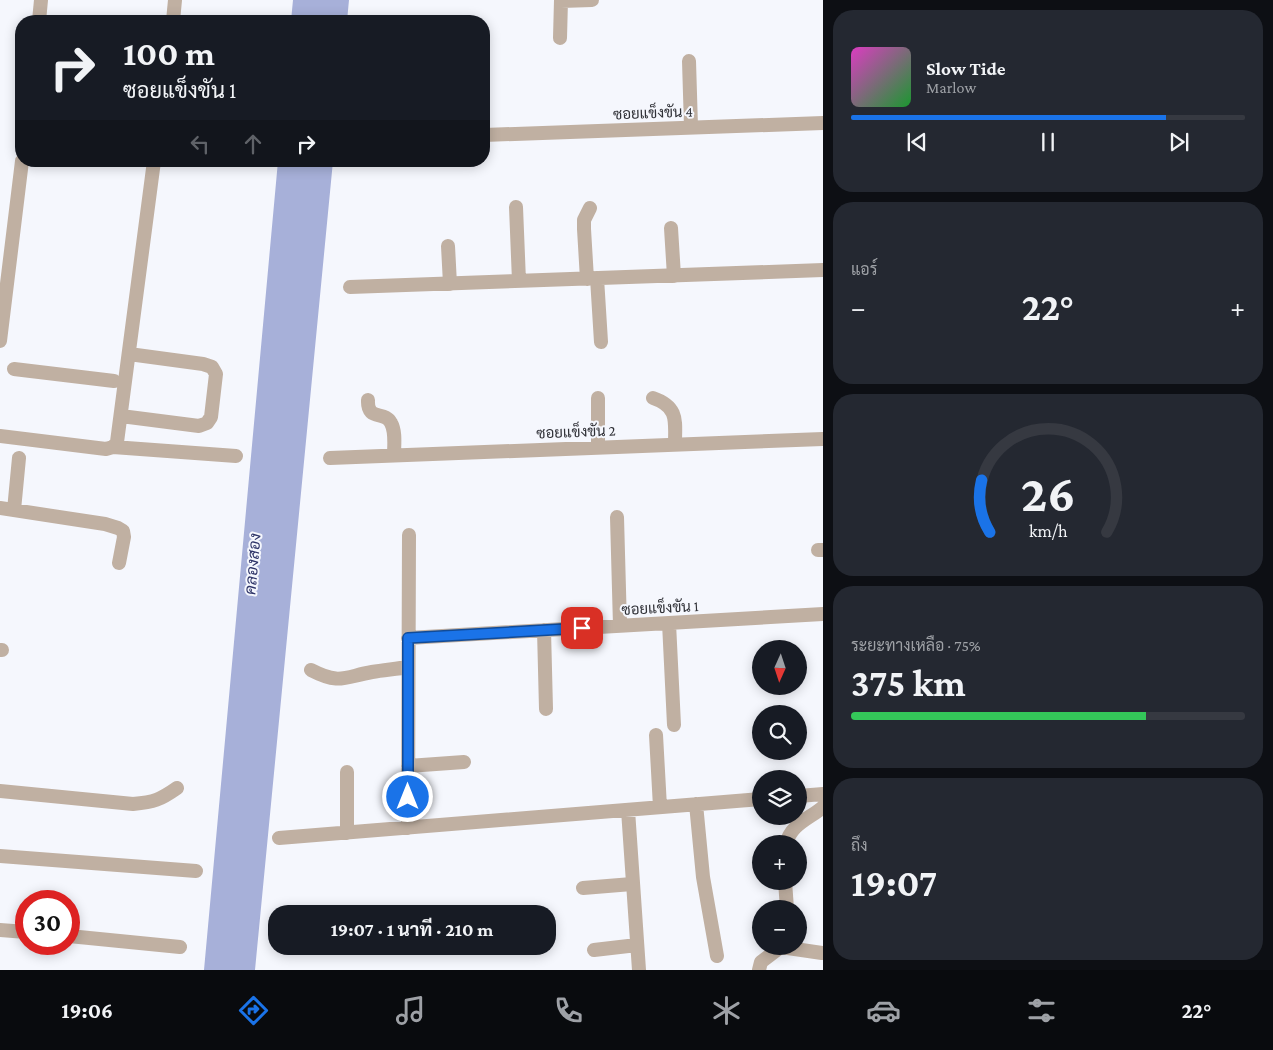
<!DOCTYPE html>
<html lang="th">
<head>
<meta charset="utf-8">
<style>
	body { margin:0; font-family:"Crimson Pro",Sarabun,serif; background:#242831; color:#f1f3f6; height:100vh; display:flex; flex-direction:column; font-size:19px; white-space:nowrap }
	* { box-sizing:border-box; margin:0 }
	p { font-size:16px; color:#9ea1a6 }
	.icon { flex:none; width:28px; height:28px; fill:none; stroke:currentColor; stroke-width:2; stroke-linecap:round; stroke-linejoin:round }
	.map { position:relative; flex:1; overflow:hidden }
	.sheet { display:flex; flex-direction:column; gap:10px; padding:10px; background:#0d0f14; width:450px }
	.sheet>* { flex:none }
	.banner { position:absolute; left:15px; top:15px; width:475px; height:152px; border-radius:20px; box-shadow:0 2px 12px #0003; background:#171b24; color:#f1f3f6; overflow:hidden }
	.needle { width:32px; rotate:183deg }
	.tools { position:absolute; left:752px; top:640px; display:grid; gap:10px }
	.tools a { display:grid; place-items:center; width:55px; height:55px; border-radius:50%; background:#171b24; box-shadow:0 2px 12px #0003; font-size:25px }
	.speed { position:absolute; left:15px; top:890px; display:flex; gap:10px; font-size:25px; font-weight:700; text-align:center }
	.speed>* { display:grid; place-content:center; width:65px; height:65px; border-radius:50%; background:#171b24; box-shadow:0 2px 12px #0003; line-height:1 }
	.speed .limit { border:8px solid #d22; background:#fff; color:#111 }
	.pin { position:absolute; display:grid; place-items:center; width:42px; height:42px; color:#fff; margin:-21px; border-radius:10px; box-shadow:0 2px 8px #0006 }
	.me { position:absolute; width:55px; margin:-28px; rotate:0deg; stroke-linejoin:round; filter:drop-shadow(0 0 4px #0008) }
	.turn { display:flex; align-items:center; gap:18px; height:105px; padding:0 25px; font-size:22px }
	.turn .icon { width:65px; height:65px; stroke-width:2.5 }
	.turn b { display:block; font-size:35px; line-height:42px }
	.lanes { display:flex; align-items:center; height:48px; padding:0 25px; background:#0003; justify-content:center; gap:25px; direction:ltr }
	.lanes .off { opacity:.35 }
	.big { font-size:38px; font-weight:700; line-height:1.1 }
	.sheet .tile { flex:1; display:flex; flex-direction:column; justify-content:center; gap:8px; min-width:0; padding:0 18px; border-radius:20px; background:#242831 }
	.sheet .dial { align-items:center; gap:0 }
	.dial svg { height:130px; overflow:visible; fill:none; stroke:#363941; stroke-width:7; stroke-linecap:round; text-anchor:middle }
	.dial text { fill:#f1f3f6; stroke:none }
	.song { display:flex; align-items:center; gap:15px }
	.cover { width:60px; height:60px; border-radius:8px; background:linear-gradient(135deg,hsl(310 70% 55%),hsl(130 70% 35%)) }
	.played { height:5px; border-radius:2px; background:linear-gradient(90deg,#1a73e8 80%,#363941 80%) }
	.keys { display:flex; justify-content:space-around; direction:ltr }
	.heat { display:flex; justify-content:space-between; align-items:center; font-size:28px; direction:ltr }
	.charge { height:8px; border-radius:4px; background:linear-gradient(90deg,#34c759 75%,#363941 0) }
	.trip { position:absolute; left:268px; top:905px; width:288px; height:50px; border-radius:20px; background:#171b24; box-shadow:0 2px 12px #0003; font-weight:700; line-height:50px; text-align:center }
	.menu { display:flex; height:80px; justify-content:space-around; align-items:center; background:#090b0e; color:#9ea1a6 }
	.menu .icon { width:35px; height:35px }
	.menu .active { color:#1a73e8 }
	.menu b { font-size:22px; color:#f1f3f6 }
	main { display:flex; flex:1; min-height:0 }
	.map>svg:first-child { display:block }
	.water { fill:#a7b0d9 }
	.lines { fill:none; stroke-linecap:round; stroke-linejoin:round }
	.minor { stroke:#c0b0a2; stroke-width:14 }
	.route-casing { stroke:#114b97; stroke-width:12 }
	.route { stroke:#1a73e8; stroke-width:9 }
	.labels { text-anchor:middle; stroke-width:4; stroke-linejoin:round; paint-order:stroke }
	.street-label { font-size:15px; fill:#303137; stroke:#f5f7fd }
	.water-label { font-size:16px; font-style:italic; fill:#2e3468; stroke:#f5f7fd }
</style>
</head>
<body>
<main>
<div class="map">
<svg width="823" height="970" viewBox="0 0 823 970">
	<rect width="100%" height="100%" fill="#f5f7fd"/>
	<!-- water -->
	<path class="water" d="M 293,0 L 349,0 L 347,21 L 291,21 Z
		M 278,161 L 333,161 L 255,970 L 204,970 Z"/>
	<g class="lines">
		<!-- minor -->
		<path class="minor" d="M 561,1 L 592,0
			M 39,21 L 41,0
			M 173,21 L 175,0
			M 560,38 L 561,0
			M 689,61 L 691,127
			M 484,135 L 823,123
			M 516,207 L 519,281
			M 671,228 L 674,276
			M 448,246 L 450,284
			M 597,278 L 601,342
			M 587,279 L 584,229 L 584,220 L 590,208
			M 350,287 L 823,270
			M 0,341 L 22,161
			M 14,369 L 114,381
			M 653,398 C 679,407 675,421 675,444
			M 368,400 C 367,422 385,410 391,423 C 396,432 394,445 394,455
			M 121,416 L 199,426 L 207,423 L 211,417 L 216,374 L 212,367 L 203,364 L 129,354
			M 0,436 L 106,449 L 113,447 L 117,442 L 154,161
			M 113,447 L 236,456
			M 598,447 L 598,398
			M 330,458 L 823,439
			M 0,508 L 105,524 L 118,528 L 123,531 L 124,537 L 119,563
			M 14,510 L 19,458
			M 617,517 L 620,626
			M 818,550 L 823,550
			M 669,623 L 674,725
			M 544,630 L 546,709
			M 408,638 L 823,614
			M 0,650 L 2,650
			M 311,670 C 340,685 344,677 372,672 C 384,670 396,669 408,667
			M 656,735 L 660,807
			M 408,766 L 464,762
			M 0,791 L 133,804 C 154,802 160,800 177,788
			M 799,796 L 823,794
			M 696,804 L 703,877 L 717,956
			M 628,810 L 639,970
			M 408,828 L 409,535
			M 347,833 L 347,772
			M 279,838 L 761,799
			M 786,844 C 791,824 809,819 823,807
			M 0,856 L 196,871
			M 785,881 L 787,909
			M 583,888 L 632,884
			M 0,930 L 26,932
			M 69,936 L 180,947
			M 781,947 L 822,953
			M 594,950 L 637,945
			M 759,970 L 761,962 L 782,946"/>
	</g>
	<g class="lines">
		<!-- route casing -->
		<g class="route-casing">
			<path id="route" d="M 408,797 L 408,638 L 582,628"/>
		</g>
		<!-- route -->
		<use href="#route" class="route"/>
	</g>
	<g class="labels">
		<!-- street labels -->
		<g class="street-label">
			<text transform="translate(653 113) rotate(-2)" y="5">ซอยแข็งขัน 4</text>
			<text transform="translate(576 432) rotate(-2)" y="5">ซอยแข็งขัน 2</text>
			<text transform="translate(660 608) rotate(-3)" y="5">ซอยแข็งขัน 1</text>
		</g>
		<!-- water labels -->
		<g class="water-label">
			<text transform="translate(252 564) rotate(-85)" y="6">คลองสอง</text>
		</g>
	</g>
</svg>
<div class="tools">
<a><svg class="needle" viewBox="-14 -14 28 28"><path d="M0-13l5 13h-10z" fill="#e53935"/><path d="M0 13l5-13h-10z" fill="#9ea1a6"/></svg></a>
<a><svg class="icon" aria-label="search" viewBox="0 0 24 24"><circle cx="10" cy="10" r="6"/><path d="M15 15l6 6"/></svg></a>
<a><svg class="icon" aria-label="layers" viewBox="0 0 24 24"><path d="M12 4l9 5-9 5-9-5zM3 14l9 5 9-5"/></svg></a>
<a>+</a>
<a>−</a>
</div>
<div class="speed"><div class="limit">30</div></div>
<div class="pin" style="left:582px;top:628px;background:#d93025"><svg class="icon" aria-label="arrive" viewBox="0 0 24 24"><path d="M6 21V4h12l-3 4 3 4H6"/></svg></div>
<svg class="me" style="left:408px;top:797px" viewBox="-20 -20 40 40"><circle r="17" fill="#1a73e8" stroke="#fff" stroke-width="3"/><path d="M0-11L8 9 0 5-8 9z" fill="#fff"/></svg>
<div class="trip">19:07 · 1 นาที · 210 m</div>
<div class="banner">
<div class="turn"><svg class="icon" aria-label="right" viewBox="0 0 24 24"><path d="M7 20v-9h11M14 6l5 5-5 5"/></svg><div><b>100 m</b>ซอยแข็งขัน 1</div></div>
<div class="lanes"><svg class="icon off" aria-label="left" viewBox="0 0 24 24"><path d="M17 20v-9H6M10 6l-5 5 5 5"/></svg><svg class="icon off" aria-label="ahead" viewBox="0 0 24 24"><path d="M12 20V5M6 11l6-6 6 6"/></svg><svg class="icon" aria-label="right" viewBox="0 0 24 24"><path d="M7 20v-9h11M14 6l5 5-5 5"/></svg></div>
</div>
</div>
<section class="sheet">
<div class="tile">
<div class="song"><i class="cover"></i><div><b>Slow Tide</b><p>Marlow</p></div></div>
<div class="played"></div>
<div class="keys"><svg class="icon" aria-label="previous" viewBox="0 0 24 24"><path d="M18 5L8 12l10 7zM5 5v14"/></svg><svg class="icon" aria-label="pause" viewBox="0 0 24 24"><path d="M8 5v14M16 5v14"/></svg><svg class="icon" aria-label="next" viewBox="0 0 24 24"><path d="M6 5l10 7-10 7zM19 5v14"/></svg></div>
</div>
<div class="tile"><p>แอร์</p>
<div class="heat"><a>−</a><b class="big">22°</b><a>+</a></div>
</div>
<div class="tile dial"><svg viewBox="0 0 100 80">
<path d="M14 69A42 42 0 1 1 86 69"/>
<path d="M14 69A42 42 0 0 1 9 37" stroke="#1a73e8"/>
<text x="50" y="56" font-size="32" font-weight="700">26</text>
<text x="50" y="72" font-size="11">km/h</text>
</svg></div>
<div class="tile"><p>ระยะทางเหลือ · 75%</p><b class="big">375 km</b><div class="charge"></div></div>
<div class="tile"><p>ถึง</p><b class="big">19:07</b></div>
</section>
</main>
<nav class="menu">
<b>19:06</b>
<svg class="icon active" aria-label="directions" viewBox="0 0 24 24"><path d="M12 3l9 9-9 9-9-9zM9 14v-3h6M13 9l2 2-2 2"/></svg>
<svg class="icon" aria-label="music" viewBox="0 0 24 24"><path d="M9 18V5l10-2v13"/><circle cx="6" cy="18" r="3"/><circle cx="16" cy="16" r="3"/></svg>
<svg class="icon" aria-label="phone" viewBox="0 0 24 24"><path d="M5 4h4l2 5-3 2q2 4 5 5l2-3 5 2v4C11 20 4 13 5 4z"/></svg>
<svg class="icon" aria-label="climate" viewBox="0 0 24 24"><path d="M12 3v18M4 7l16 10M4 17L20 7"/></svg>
<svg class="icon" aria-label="car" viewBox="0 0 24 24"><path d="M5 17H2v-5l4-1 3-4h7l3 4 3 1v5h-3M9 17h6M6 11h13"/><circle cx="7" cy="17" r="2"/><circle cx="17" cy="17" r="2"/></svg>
<svg class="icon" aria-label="filters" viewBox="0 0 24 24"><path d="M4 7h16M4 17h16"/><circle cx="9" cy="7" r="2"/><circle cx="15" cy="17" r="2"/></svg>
<b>22°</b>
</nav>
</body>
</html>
